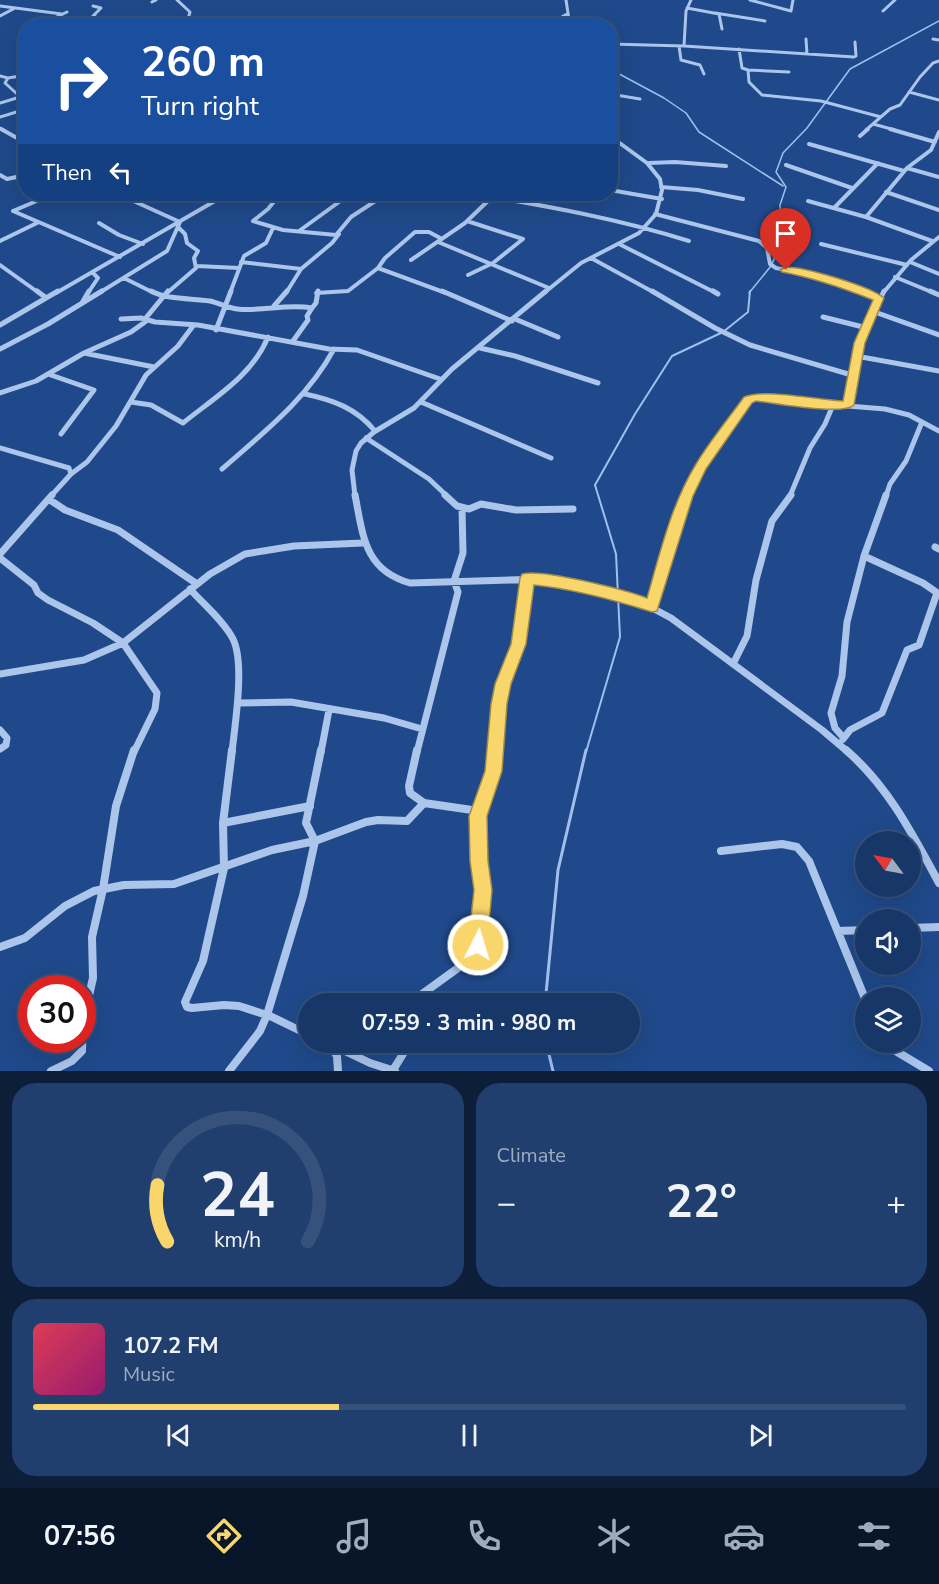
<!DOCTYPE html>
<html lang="en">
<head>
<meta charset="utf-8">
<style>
	body { margin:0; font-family:"Nunito Sans",sans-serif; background:#203f6e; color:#f1f3f6; height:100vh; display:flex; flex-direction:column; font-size:22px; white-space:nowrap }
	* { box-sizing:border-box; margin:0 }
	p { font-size:20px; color:#9eacc0 }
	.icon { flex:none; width:33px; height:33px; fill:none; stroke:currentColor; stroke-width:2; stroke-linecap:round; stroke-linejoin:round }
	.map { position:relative; height:1071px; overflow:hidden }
	.panel { display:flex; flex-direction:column; gap:12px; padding:12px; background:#0d1e39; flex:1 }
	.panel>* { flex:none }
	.banner { position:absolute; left:18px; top:18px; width:600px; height:183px; border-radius:24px; box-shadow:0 6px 24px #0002,0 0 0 2px #36517c; background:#1a4fa0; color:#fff; overflow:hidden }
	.needle { width:39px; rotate:302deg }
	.tools { position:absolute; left:855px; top:831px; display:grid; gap:12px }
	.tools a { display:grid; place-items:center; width:66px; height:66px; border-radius:50%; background:#173768; box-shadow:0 6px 24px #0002,0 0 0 2px #36517c; font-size:30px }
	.speed { position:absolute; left:18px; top:975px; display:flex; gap:12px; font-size:30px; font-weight:700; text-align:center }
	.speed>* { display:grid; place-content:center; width:78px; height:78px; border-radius:50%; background:#173768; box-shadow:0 6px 24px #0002,0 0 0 2px #36517c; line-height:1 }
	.speed .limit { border:9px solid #d22; background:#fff; color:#111 }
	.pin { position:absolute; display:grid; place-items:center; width:51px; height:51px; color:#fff; margin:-62px -26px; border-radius:50% 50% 50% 0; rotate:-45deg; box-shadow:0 0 6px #0007 }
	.pin .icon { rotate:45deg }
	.me { position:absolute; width:66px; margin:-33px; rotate:5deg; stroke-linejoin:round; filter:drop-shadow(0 0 4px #0008) }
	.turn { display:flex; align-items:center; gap:21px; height:126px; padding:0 24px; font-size:27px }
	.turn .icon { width:78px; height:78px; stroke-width:2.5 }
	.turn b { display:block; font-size:42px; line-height:51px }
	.then { display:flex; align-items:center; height:57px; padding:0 24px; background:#0003; gap:12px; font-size:22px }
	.big { font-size:45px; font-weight:700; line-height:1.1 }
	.panel .card { flex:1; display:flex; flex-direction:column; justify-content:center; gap:9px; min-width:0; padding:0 21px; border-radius:24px; background:#203f6e }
	.panel .dial { align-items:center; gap:0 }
	.dial svg { height:156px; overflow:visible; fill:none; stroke:#36517c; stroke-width:7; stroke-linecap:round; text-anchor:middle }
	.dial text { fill:#f1f3f6; stroke:none }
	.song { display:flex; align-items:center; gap:18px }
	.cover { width:72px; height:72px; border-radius:9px; background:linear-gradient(135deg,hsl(350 70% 55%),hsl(320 70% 35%)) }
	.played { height:6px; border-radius:3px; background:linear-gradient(90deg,#f9d66c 35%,#36517c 35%) }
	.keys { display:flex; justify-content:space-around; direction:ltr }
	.heat { display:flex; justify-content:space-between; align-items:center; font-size:33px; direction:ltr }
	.panel .tiles { flex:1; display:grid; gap:12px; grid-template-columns:1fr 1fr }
	.card:last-child { grid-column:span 2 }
	.trip { position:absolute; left:298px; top:993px; width:342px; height:60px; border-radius:30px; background:#173768; box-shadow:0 6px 24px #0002,0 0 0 2px #36517c; font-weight:700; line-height:60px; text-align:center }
	.dock { display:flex; height:96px; justify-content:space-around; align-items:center; background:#09162a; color:#9eacc0 }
	.dock .icon { width:42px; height:42px }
	.dock .active { color:#f9d66c }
	.dock b { font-size:27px; color:#f1f3f6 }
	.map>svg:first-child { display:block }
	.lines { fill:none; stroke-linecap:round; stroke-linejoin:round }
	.stream-far2 { stroke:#9fc0ed; stroke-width:1.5 }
	.stream-far1 { stroke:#9fc0ed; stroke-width:2 }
	.stream { stroke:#9fc0ed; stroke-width:3 }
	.street-far4 { stroke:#abc5eb; stroke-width:3 }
	.street-far3 { stroke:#abc5eb; stroke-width:4 }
	.street-far2 { stroke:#abc5eb; stroke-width:5 }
	.street-far1 { stroke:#abc5eb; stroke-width:7 }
	.street { stroke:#abc5eb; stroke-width:8 }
	.route { fill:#f9d66c; stroke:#a28b46; stroke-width:1.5 }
</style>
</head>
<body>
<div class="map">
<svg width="939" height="1071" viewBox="0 0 939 1071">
	<rect width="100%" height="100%" fill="#1f498a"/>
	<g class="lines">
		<!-- stream-far2 -->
		<path class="stream-far2" d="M 475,20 L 488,26
			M 610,69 L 664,98 L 686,113 L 699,132 L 783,186
			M 749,293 L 771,266 L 782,241 L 780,205 L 786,187 L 776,172 L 783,153 L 807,128 L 850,69 L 939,21"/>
		<!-- stream-far1 -->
		<path class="stream-far1" d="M 586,752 L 620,637 L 616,554 L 595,485 L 635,414 L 672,356 L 723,332 L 748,312 L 750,291"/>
		<!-- stream -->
		<path class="stream" d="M 545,1004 L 558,870 L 586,750
			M 546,1042 L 553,1071"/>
		<!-- street-far4 -->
		<path class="street-far4" d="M 177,0 L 190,12 L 186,26
			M 566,0 L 570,26
			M 750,0 L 791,11 L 793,0
			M 152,2 L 156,0
			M 0,6 L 62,14
			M 93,6 L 101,8 L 93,16 L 107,22 L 105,25
			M 687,8 L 719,14 L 722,29
			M 883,11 L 895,0
			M 715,13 L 765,21
			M 0,16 L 15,8
			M 38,26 L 67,12
			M 546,26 L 567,14
			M 806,39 L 807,54
			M 933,39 L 939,40
			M 610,44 L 684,46 L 854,57 L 856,56 L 855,42
			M 679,46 L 681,60 L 700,65 L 704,74
			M 684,46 L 686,11 L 691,0
			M 739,49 L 742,68 L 748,70 L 749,82 L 762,95 L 821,101 L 881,117
			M 748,70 L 789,72
			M 0,76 L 8,78 L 26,75
			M 8,78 L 5,83 L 26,102
			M 909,92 L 939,100
			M 610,94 L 640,99
			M 0,103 L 20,97
			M 0,117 L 26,109
			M 873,124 L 895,130
			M 0,128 L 4,130
			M 866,130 L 890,109 L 900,105 L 920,77 L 933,63 L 939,61"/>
		<!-- street-far3 -->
		<path class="street-far3" d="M 1,129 L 26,143
			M 890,129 L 935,142
			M 860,136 L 868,129
			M 809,144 L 904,171
			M 610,146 L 620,144
			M 649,163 L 675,162 L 726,166
			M 786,165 L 852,188
			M 907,168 L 939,177
			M 0,175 L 7,179 L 26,175
			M 661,187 L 698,190 L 743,199
			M 610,190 L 662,199
			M 886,192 L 939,210
			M 280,194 L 268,209 L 253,221 L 283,230 L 336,235 L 351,217 L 386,194
			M 475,194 C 547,206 619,219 689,241
			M 808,201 L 866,217 L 932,241
			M 835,207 L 878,163
			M 13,211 L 120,257
			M 13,211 L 39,200 L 69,194
			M 655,214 L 759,241 L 767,248 L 770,264 L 776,268 L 828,278 L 869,293
			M 866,217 L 907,168 L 931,150 L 939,132
			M 467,221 L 523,239 L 493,263 L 468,275
			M 99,223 L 119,235 L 143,244
			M 299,231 L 350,194
			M 0,241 L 37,223
			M 438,242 L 549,288
			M 821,244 L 907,265
			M 621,245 L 716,293
			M 591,258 L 655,293
			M 411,260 L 465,223 L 492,197
			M 241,262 L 301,269 L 332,243 L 339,234
			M 910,262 L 939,274
			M 0,265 L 39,293
			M 197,266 L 239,268
			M 378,268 L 446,293
			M 895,277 L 934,293
			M 124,278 L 154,293
			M 56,293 L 227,194
			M 88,293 L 98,278 L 92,272
			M 99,293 L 167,251 L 180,222 L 118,194
			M 167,293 L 196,268 L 194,258 L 198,251 L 187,243 L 185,234 L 179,228
			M 230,293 L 244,256 L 266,243 L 273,228
			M 286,293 L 301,269
			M 316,293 L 348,291 L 378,268 L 385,258 L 415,232 L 429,232 L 442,239
			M 544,293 L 581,263 L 639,233 L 656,214 L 662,190 L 660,179 L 647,163 L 610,136
			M 883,293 L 911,260 L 939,237"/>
		<!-- street-far2 -->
		<path class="street-far2" d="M 37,291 L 45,297
			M 151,291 C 168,300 191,298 210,301 C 219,303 228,308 237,309 C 262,312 288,303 312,308 L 307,316 L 308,320 L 293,341
			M 442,291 L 512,321
			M 652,291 L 715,328 L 750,345 L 855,376
			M 713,291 L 718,294
			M 866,291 L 879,298
			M 930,291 L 939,295
			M 82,303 L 89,291
			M 274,306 L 287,291
			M 312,308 L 316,303 L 318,291
			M 872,311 L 939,335
			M 823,317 L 867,328
			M 121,319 L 141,318 L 155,322 L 198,325 L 329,349 L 357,350 L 440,379
			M 515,319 L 558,337
			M 0,325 L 58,291
			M 216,330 L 231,291
			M 480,348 L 515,356 L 598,383
			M 0,349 L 48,324 L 102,291
			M 84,353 L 154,367
			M 856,356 L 939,371
			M 48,374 L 94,390 L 61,434
			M 0,393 L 36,381 L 84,353 L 131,332 L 145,322 L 145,319 L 168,291
			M 305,394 C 333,400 356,408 375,431
			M 131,402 L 151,405 L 183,423 C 215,397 252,376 268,337
			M 421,402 L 551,458
			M 848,405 L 861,338 L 884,291
			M 366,438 L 429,479 L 447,496
			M 0,448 L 69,468 L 71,474 L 51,496
			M 222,469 C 264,432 307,399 334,349
			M 71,474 L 87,462 L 116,426 L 146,375 L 178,346 L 193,326
			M 355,496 L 352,470 L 356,451 L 361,443 L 374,432 L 414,408 L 452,369 L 546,291
			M 686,496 L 701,467 L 751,398 L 885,409 L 909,415 L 939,431
			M 790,496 L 810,448 L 825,424 L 833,405
			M 886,496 L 890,484 L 906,461 L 922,422"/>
		<!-- street-far1 -->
		<path class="street-far1" d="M 355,495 C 363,535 364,570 410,583 L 541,579 L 641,602 L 671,618 L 822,730 L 848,752
			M 445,495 L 457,506 L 469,509 L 481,504 L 516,510 L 573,509
			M 50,500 L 65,510 L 118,530 L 197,584
			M 935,547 L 939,549
			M 0,554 L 52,495
			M 864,556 L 923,583 L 939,594
			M 0,558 L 34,585 L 38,593 L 48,600 L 93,623 L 123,643 L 157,693 L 155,709 L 134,752
			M 190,589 C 203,604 224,621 233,639 C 245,663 235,724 232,752
			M 652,606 L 672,535 L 687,495
			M 733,664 L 747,636 L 756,580 L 772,521 L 791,495
			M 0,674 L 84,660 L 123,643 L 210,574 L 245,554 L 294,546 L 363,543
			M 238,703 L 291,702 L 384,718 L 422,729
			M 0,730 L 7,738 L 6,745 L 0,749
			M 843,737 L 835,728 L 831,713 L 842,676 L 847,622 L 864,556 L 886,495
			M 843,739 L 850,730 L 882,713 L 907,650 L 919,645 L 937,593
			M 321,752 L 329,710
			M 417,752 L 458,592 L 454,581 L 463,553 L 462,508
			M 495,752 L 499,704 L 503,684 L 519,644 L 527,578"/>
		<!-- street -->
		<path class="street" d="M 232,750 L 223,823 L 224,868 L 203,961 L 185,1002 L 187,1007 L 192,1008 L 224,1005 L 239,1006 L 270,1016 L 309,1035
			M 321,750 L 306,823 L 315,841 L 366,822 L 378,820 L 407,821 L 424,803
			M 417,750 L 409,786 L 410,793 L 424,803 L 479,811
			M 846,750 C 888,786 913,835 939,883
			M 223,823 L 310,806
			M 721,851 L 782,844 L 797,847 L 809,861 L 866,1001
			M 910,928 L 939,927
			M 838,931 L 866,930
			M 0,947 L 25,938 L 65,906 L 94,891 L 124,885 L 174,884 L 272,850 L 315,841 L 303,896 L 267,1015 L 260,1031 L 229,1071
			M 408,1004 L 412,997 L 418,997 L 458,968 L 478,945 L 483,890 L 479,861 L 478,816 L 493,770 L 495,750
			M 326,1042 L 370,1063 L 395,1071
			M 886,1042 L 894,1050 L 929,1071
			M 330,1045 L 337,1056 L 338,1071
			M 393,1070 L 403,1054 L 406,1042
			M 51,1071 L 72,1061 L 82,1051 L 83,1022 L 93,978 L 92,937 L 103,889 L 116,806 L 134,750"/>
	</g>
	<!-- route -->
	<path class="route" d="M 786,267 C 805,267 870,286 884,298 L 865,343 L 854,405 C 843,416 774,403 756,401 L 752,403 L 706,469 L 693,496 L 657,611 L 652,612 C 614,600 574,589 534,585 L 526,644 L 511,684 L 507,704 L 502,771 L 487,816 L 488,861 L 492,890 L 487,945 L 484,952 L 478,955 L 471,952 L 468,945 L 474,890 L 470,861 L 469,816 L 485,771 L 491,704 L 495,684 L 511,644 L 520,578 L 522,574 C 541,568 626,590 647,598 C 660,553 671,505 696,464 C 710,441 728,419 744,397 C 763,388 819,400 843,401 L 854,343 L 873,300 C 843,288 814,278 782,272 L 780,270 Z"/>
</svg>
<div class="tools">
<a><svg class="needle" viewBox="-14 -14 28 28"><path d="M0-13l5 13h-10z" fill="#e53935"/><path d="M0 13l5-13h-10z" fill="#9eacc0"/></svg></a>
<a><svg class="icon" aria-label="sound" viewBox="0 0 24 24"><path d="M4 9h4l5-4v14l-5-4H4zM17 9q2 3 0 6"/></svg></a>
<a><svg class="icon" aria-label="layers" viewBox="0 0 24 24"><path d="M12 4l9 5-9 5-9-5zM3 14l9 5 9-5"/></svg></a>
</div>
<div class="speed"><div class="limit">30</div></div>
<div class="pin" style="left:786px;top:270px;background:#d93025"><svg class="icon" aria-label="arrive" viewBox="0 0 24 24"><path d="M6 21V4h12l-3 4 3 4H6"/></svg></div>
<svg class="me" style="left:478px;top:945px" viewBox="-20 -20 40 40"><circle r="17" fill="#f9d66c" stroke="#fff" stroke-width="3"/><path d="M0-11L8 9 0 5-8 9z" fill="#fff"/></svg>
<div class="trip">07:59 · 3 min · 980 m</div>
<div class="banner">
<div class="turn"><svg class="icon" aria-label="right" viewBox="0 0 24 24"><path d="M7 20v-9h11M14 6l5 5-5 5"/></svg><div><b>260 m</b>Turn right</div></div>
<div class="then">Then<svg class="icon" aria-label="left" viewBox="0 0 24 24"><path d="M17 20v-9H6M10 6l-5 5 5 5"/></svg></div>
</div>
</div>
<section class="panel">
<div class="tiles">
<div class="card dial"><svg viewBox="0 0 100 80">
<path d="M14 69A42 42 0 1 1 86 69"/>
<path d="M14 69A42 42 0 0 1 9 40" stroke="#f9d66c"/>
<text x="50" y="56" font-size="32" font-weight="700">24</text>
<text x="50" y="72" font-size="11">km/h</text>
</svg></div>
<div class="card"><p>Climate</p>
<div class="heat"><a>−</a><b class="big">22°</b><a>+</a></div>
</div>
<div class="card">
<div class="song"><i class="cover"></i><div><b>107.2 FM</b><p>Music</p></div></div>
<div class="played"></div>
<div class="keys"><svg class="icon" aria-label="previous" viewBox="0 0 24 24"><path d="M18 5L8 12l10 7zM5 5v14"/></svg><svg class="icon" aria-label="pause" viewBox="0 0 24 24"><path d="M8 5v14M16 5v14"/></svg><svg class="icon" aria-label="next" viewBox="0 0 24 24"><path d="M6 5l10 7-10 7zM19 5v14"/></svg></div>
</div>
</div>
</section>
<nav class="dock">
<b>07:56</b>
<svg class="icon active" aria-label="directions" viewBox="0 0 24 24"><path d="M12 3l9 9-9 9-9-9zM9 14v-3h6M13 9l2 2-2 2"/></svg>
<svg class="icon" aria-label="music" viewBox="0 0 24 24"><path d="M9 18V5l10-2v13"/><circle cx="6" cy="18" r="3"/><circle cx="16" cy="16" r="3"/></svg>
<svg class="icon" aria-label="phone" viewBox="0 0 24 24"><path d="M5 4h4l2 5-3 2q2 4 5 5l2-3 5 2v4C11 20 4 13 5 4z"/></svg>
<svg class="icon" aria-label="climate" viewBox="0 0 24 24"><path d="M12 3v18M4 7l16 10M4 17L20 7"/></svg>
<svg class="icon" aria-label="car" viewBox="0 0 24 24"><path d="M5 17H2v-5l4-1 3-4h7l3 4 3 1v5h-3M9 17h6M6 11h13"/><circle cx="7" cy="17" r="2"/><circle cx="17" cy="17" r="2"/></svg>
<svg class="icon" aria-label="filters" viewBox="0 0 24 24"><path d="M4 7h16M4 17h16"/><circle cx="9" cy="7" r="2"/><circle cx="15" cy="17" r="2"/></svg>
</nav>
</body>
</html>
